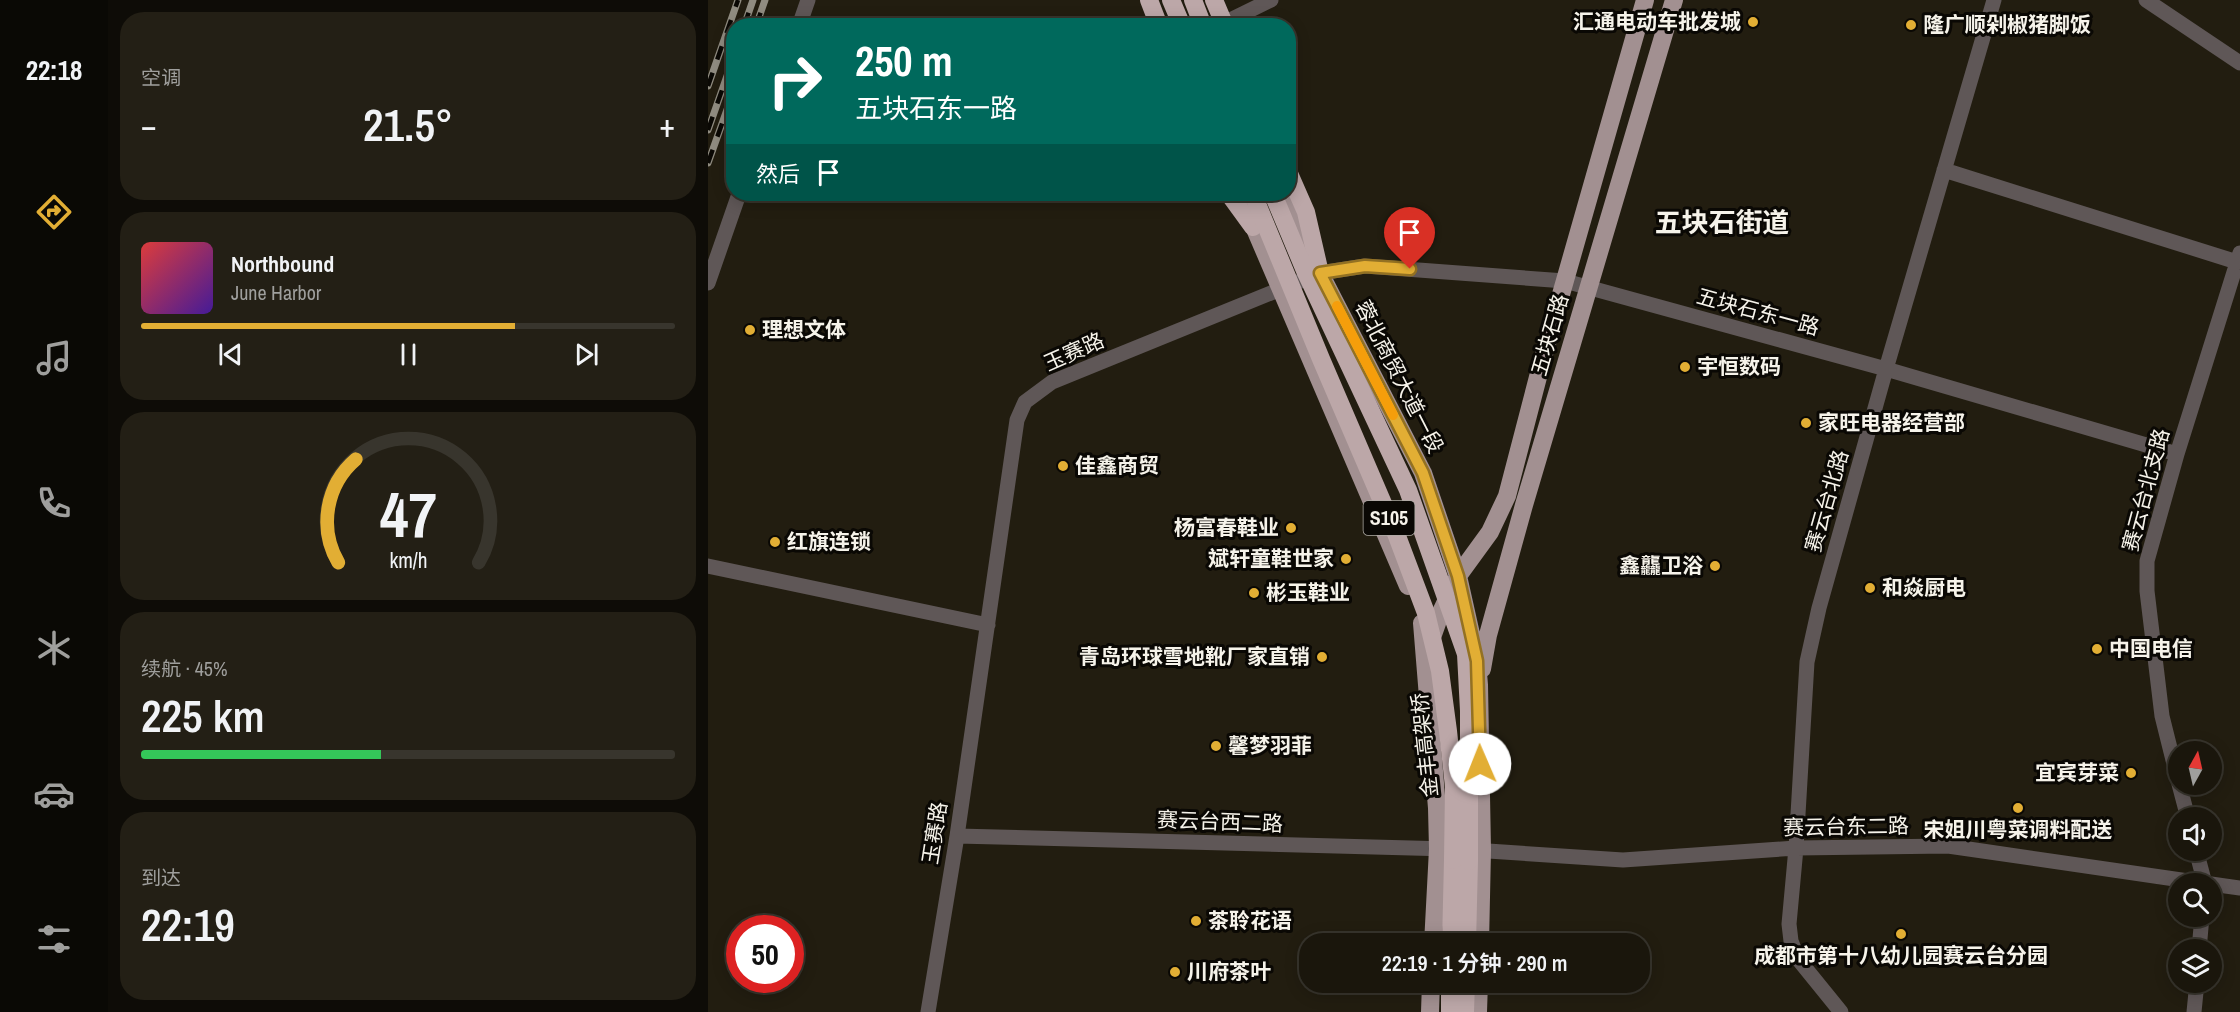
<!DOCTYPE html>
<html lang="zh">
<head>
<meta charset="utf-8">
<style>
	body { margin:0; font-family:"Archivo Narrow","Noto Sans SC",sans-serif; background:#231f15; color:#f1f3f6; height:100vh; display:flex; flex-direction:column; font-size:22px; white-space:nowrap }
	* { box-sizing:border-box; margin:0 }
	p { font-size:20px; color:#9f9f9d }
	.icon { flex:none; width:33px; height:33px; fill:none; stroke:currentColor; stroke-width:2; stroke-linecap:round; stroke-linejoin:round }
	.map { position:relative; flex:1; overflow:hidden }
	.side { display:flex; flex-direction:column; gap:12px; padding:12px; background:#0e0c07; width:600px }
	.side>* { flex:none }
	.hud { position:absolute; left:18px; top:18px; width:570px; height:183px; border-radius:24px; box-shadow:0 3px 15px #0003,0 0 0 2px #38352d; background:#00695c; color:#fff; overflow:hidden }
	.needle { width:39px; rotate:8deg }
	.buttons { position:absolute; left:1460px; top:741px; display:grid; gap:12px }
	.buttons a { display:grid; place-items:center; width:54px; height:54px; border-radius:50%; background:#1a160c; box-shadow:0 3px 15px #0003,0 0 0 2px #38352d; font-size:30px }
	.speed { position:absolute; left:18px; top:915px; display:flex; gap:12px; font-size:30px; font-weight:700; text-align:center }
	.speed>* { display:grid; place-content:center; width:78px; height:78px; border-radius:50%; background:#1a160c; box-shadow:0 3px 15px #0003,0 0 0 2px #38352d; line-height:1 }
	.speed .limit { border:9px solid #d22; background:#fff; color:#111 }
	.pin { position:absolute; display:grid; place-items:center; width:51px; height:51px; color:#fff; margin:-62px -26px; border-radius:50% 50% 50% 0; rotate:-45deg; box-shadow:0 0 6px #0007 }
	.pin .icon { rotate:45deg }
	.me { position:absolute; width:66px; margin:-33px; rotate:359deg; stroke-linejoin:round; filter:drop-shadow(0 0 4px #0008) }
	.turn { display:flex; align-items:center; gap:21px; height:126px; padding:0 30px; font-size:27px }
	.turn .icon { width:78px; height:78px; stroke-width:2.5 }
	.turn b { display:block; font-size:42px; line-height:51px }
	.then { display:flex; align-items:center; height:57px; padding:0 30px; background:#0003; gap:12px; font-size:22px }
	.big { font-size:45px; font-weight:600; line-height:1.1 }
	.side .card { flex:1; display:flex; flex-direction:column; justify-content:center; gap:9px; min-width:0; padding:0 21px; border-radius:24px; background:#231f15 }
	.side .dial { align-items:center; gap:0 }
	.dial svg { height:156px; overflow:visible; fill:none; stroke:#38352d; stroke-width:7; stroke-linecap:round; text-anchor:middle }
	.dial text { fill:#f1f3f6; stroke:none }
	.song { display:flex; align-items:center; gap:18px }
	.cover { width:72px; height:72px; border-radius:9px; background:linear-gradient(135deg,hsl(0 70% 55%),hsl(260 70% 35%)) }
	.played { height:6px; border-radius:3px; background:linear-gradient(90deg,#e2ae34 70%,#38352d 70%) }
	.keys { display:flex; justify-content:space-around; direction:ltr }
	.heat { display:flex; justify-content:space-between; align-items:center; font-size:33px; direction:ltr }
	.charge { height:9px; border-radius:4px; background:linear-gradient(90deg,#34c759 45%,#38352d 0) }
	.trip { position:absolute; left:591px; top:933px; width:351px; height:60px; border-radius:24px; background:#1a160c; box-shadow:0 3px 15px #0003,0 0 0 2px #38352d; font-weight:600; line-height:60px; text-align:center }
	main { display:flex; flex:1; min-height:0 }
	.menu { display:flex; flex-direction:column; width:108px; justify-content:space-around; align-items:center; background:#0a0905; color:#9f9f9d }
	.menu .icon { width:42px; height:42px }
	.menu .active { color:#e2ae34 }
	.menu b { font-size:27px; color:#f1f3f6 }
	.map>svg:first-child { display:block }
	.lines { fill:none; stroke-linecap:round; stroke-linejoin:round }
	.minor { stroke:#5f5757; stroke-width:15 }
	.major { stroke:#a29091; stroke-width:18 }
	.highway { stroke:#bca7a8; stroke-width:18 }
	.rail-casing { stroke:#908c81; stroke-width:7 }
	.rail { stroke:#0a0804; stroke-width:4.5; stroke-dasharray:14; stroke-linecap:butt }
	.highway-bridge { stroke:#bca7a8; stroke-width:18 }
	.route-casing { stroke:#937122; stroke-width:15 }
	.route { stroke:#e2ae34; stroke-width:10 }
	.slow { stroke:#f59e0b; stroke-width:10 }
	.poi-dot { fill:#e2ae34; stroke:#0a0804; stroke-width:2 }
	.labels { text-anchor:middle; stroke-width:6; stroke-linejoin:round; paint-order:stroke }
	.shield { fill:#0a0804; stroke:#afaca5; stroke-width:1.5 }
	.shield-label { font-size:20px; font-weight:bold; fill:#f6f3ea }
	.poi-label { font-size:21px; font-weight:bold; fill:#f6f3ea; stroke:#0a0804; text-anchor:start }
	.street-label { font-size:21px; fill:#f6f3ea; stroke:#0a0804 }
	.district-label { font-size:27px; font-weight:bold; fill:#f6f3ea; stroke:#0a0804 }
</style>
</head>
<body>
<main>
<nav class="menu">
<b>22:18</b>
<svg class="icon active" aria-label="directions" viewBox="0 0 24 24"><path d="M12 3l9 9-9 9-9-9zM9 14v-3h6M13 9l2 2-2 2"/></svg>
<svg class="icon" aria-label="music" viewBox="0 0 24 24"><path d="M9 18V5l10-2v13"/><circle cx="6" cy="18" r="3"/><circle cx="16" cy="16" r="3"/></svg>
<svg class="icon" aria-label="phone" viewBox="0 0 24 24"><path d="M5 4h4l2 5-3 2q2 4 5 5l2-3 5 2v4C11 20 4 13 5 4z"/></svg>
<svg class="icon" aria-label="climate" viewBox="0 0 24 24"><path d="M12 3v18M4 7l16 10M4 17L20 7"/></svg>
<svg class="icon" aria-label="car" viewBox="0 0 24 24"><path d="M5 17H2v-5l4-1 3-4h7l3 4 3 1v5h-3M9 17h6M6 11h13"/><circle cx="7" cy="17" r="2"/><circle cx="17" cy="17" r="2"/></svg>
<svg class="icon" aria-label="filters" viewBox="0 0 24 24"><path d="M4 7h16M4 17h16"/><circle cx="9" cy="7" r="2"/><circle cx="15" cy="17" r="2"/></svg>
</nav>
<section class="side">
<div class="card"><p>空调</p>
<div class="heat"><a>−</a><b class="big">21.5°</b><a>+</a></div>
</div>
<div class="card">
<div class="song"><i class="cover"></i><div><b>Northbound</b><p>June Harbor</p></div></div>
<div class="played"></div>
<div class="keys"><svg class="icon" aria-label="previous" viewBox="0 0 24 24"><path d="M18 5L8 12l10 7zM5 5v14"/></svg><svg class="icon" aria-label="pause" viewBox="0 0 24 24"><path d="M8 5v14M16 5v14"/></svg><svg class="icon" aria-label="next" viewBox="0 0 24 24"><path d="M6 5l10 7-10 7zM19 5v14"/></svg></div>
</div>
<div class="card dial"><svg viewBox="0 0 100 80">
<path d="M14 69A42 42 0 1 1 86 69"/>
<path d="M14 69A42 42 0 0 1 23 16" stroke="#e2ae34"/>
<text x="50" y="56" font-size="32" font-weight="700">47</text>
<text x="50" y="72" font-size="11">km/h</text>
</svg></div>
<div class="card"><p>续航 · 45%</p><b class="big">225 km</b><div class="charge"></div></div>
<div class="card"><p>到达</p><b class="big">22:19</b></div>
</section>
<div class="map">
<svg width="1532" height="1012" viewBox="0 0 1532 1012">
	<rect width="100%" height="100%" fill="#221d10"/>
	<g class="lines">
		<!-- minor -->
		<path class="minor" d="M 1438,0 L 1532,63
			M 91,26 L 100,0
			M 510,26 L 563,0
			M 1236,170 L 1529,262
			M 0,283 L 31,194
			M 0,566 L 280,625
			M 1470,780 L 1454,716 L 1439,591 L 1439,561 L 1469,454 L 1532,253
			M 1471,784 L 1480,818
			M 249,836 L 741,849
			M 765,850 L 915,860 L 1088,848 L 1240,846 L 1501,884
			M 1488,850 L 1497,884
			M 1503,884 L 1532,888
			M 1491,950 L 1494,916
			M 220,1012 L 249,836 L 309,420 L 317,402 L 344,382 L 612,273 L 657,266 L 857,281 L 1178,369 L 1469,454
			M 1133,1012 L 1090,959 L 1083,941 L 1081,924 L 1088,848 L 1099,662 L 1111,608 L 1178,369 L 1286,0
			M 1486,1012 L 1489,982"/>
		<!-- major -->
		<path class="major" d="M 532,194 L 700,586
			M 576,194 L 612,273 L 715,473 L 750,576 L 769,661 L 771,685 L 774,850 L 772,944
			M 714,623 L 729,808 L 730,849 L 725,944
			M 722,643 L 733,612 L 750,576 L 782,532 L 799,496 L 836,354 L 937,0
			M 774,669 L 780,635 L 816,505 L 966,0
			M 722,1012 L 723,982
			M 770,1012 L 771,982"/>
		<!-- highway -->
		<path class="highway" d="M 441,0 L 451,26
			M 463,0 L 474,26
			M 485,0 L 495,26
			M 580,171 L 598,212 L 612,273
			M 521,194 L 545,227
			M 743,944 L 745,860
			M 759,944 L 761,861
			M 742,1012 L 742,982
			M 757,1012 L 758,982"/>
		<!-- rail casing -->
		<g class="rail-casing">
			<path id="rail" d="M 36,26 L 45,0
				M 48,26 L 57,0
				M 0,86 L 30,0
				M 0,130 L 26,56
				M 0,163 L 26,90"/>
		</g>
		<!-- rail -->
		<use href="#rail" class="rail"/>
		<!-- highway-bridge -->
		<path class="highway-bridge" d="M 506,0 L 517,26
			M 545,194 L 613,359 L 689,536 L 718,613 L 732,671 L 740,731 L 746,787 L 745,860
			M 565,194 L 598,273 L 700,490 L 758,654 L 761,711 L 761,861"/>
	</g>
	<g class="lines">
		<!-- route casing -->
		<g class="route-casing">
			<path id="route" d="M 702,269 L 657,266 L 612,273 L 715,473 L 750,576 L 769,661 L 772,764"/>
		</g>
		<!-- route -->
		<use href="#route" class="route"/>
		<!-- slow -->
		<path class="slow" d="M 629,306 L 685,415"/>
	</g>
	<!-- markers -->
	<g class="poi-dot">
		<circle cx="1045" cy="22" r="6"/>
		<circle cx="1203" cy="25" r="6"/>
		<circle cx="42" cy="330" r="6"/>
		<circle cx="977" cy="367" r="6"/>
		<circle cx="1098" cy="423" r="6"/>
		<circle cx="355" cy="466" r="6"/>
		<circle cx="583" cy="528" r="6"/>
		<circle cx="67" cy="542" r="6"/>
		<circle cx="638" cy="559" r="6"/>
		<circle cx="1007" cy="566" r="6"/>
		<circle cx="1162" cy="588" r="6"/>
		<circle cx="546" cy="593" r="6"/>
		<circle cx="1389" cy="649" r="6"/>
		<circle cx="614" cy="657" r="6"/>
		<circle cx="508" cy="746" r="6"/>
		<circle cx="1423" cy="773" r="6"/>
		<circle cx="1310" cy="808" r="6"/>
		<circle cx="488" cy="921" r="6"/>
		<circle cx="1193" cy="934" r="6"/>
		<circle cx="467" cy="972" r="6"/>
	</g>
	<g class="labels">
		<!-- shield labels -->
		<rect class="shield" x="655.5" y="501" width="51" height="34" rx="4.5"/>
		<g class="shield-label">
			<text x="681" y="525">S105</text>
		</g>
		<!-- poi labels -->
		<g class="poi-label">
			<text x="1033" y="29" text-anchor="end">汇通电动车批发城</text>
			<text x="1215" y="32">隆广顺剁椒猪脚饭</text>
			<text x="54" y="337">理想文体</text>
			<text x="989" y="374">宇恒数码</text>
			<text x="1110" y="430">家旺电器经营部</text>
			<text x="367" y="473">佳鑫商贸</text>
			<text x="571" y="535" text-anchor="end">杨富春鞋业</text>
			<text x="79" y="549">红旗连锁</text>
			<text x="626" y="566" text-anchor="end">斌轩童鞋世家</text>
			<text x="995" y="573" text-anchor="end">鑫龘卫浴</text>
			<text x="1174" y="595">和焱厨电</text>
			<text x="558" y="600">彬玉鞋业</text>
			<text x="1401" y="656">中国电信</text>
			<text x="602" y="664" text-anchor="end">青岛环球雪地靴厂家直销</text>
			<text x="520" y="753">馨梦羽菲</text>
			<text x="1411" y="780" text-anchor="end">宜宾芽菜</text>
			<text x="1310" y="837" text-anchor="middle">宋姐川粤菜调料配送</text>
			<text x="500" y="928">茶聆花语</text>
			<text x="1193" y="963" text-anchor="middle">成都市第十八幼儿园赛云台分园</text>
			<text x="479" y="979">川府茶叶</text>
		</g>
		<!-- street labels -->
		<g class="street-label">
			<text transform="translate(1050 312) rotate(15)" y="7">五块石东一路</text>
			<text transform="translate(842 335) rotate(-74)" y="7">五块石路</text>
			<text transform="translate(366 352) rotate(-24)" y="7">玉赛路</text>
			<text transform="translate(691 377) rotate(63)" y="7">蓉北商贸大道一段</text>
			<text transform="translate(1438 490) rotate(-75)" y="7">赛云台北支路</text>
			<text transform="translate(1119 501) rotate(-74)" y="7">赛云台北路</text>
			<text transform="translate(717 745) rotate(-96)" y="7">金丰高架桥</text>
			<text transform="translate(512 822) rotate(2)" y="7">赛云台西二路</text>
			<text transform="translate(1138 827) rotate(-1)" y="7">赛云台东二路</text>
			<text transform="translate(227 833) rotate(-81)" y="7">玉赛路</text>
		</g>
		<!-- district labels -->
		<g class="district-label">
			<text x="1014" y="232">五块石街道</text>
		</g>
	</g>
</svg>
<div class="buttons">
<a><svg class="needle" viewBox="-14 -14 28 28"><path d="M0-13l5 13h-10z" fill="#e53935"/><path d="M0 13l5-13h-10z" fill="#9f9f9d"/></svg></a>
<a><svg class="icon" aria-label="sound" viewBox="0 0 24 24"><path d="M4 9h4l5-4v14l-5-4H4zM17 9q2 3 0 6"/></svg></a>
<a><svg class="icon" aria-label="search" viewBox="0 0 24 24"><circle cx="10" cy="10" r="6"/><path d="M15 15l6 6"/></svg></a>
<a><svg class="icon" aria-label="layers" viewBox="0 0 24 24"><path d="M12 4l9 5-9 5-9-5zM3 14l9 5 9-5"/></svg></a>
</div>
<div class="speed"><div class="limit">50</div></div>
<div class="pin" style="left:702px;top:269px;background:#d93025"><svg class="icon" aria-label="arrive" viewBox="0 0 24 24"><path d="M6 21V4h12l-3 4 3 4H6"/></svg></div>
<svg class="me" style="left:772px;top:764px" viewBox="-20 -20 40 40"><circle r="19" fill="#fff"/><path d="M0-13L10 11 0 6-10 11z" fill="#e2ae34"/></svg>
<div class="trip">22:19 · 1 分钟 · 290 m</div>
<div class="hud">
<div class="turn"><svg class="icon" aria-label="right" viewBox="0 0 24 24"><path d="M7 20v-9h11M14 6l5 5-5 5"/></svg><div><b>250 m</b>五块石东一路</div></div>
<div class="then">然后<svg class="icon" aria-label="arrive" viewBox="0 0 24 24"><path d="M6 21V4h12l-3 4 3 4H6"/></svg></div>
</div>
</div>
</main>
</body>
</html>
